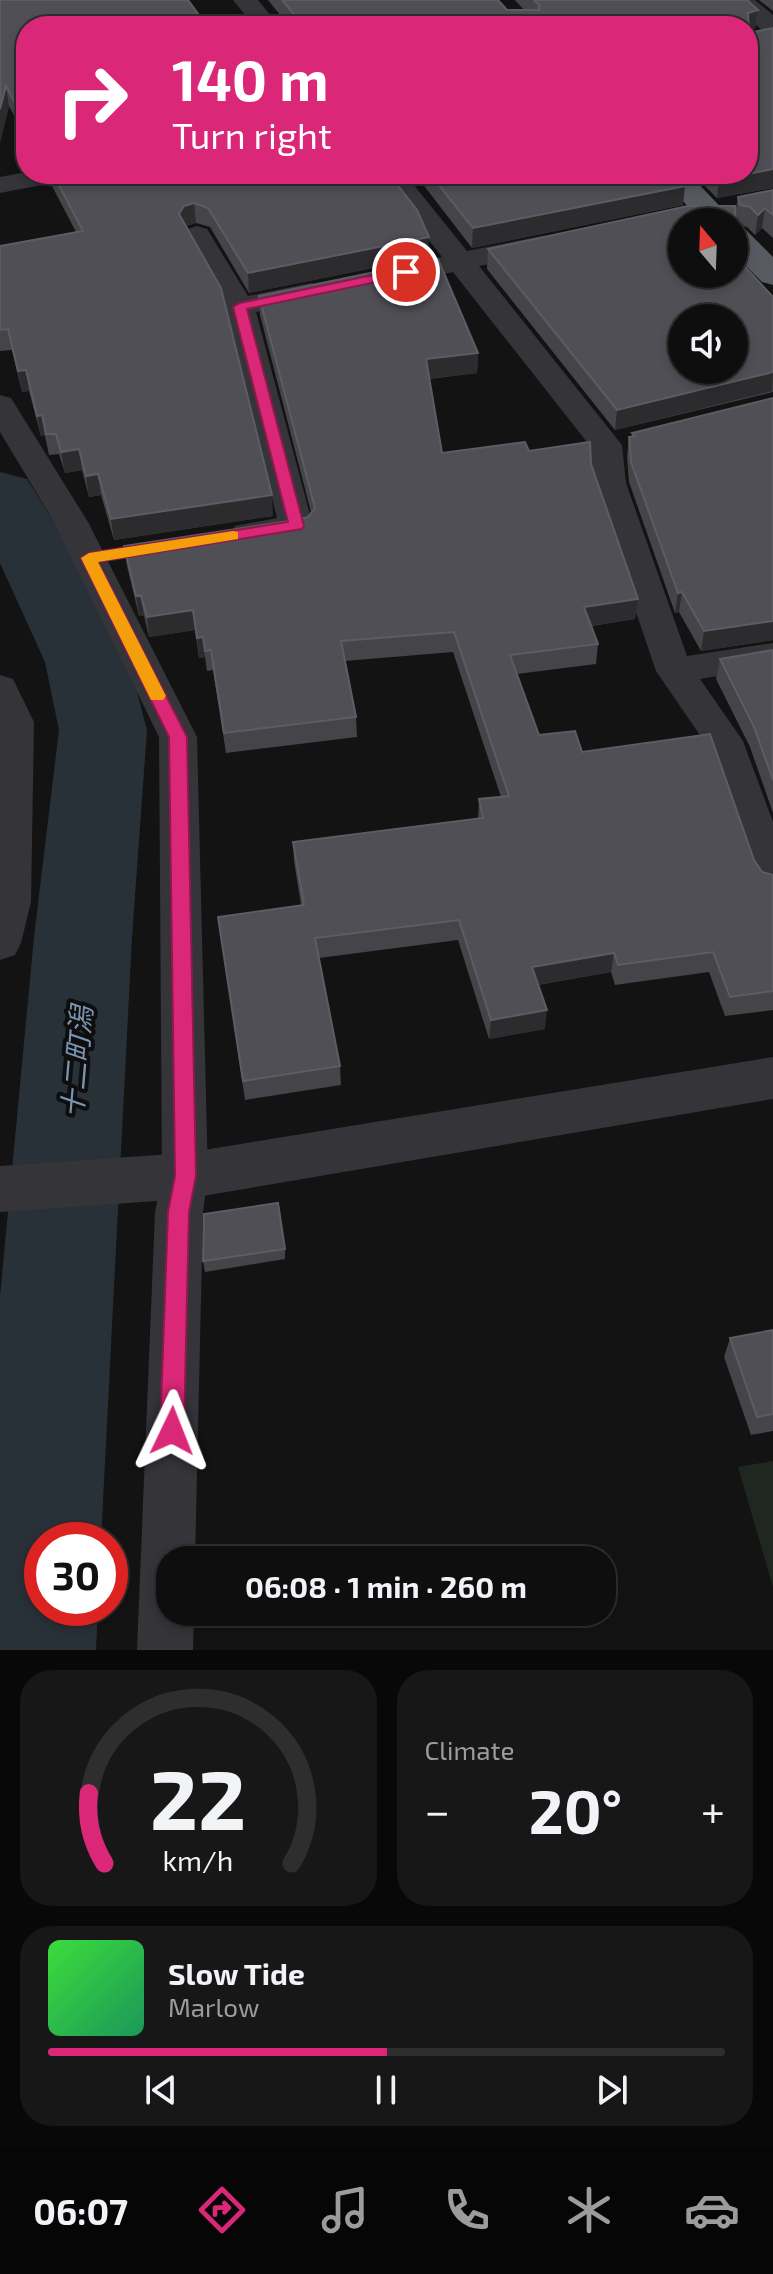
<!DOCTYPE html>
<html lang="en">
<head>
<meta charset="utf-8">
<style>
	body { margin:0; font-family:"Exo 2","Noto Sans JP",sans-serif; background:#171718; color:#f1f3f6; height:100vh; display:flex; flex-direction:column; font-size:30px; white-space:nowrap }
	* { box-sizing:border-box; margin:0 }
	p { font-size:26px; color:#9b9c9e }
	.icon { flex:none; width:44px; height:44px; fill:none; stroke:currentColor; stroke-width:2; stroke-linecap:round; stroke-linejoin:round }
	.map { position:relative; height:1650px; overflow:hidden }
	.panel { display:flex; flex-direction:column; gap:20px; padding:20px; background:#080808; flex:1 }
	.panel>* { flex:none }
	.hud { position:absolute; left:16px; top:16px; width:742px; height:168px; border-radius:32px; box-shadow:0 4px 12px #0003,0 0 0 2px #2e2e2f; background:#db2777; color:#fff; overflow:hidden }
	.needle { width:52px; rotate:341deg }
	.buttons { position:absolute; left:668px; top:208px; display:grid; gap:16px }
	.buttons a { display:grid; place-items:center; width:80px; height:80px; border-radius:50%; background:#0e0e0f; box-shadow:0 4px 12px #0003,0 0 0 2px #2e2e2f; font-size:40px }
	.speed { position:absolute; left:24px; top:1522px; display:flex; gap:16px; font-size:40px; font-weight:700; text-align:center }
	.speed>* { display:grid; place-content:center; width:104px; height:104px; border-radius:50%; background:#0e0e0f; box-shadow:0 4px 12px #0003,0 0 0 2px #2e2e2f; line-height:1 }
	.speed .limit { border:12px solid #d22; background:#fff; color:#111 }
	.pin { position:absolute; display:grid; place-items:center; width:68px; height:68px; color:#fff; margin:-34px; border:4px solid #fff; border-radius:50%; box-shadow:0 2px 8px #0007 }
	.me { position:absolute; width:88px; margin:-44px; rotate:2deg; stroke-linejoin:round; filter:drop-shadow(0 0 6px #0008) }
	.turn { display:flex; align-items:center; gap:28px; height:168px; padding:0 24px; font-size:36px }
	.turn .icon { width:104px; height:104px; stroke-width:2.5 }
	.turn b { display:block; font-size:56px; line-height:68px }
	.big { font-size:60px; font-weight:700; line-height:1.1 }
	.panel .tile { flex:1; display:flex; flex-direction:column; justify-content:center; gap:12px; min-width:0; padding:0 28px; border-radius:32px; background:#171718 }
	.panel .dial { align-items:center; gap:0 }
	.dial svg { height:208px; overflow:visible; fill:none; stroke:#2e2e2f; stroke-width:7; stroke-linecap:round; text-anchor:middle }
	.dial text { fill:#f1f3f6; stroke:none }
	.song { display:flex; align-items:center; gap:24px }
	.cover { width:96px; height:96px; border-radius:12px; background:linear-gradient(135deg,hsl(120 70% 55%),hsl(150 70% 35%)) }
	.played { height:8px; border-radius:4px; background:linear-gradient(90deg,#db2777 50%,#2e2e2f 50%) }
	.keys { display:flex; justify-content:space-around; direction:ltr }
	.heat { display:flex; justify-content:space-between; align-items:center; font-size:44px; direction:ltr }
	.panel .tiles { flex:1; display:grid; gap:20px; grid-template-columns:1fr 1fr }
	.tile:last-child { grid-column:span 2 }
	.trip { position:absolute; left:156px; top:1546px; width:460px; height:80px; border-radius:32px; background:#0e0e0f; box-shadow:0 4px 12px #0003,0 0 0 2px #2e2e2f; font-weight:700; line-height:80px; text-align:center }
	.tab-bar { display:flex; height:128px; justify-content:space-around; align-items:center; background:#060606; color:#9b9c9e }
	.tab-bar .icon { width:56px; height:56px }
	.tab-bar .active { color:#db2777 }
	.tab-bar b { font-size:36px; color:#f1f3f6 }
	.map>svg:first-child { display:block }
	.green { fill:#1f2720 }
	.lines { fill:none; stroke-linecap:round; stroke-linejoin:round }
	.river { fill:#293138; fill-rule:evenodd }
	.minor { fill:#343439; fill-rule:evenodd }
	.tertiary { fill:#343439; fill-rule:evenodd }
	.trunk { fill:#585a61; fill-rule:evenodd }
	.wall { fill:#444449 }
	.shaded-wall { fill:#2c2c2f }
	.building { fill:#4f4f55; stroke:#5c5d64; stroke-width:2; fill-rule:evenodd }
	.route { fill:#db2777; stroke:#8e194d; stroke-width:2 }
	.slow { fill:#f59e0b }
	.labels { text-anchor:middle; stroke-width:8; stroke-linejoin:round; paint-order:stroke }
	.water-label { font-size:28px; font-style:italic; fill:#7a95b1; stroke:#0e0e0f }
</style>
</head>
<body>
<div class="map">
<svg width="773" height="1650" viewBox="0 0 773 1650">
	<rect width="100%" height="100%" fill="#131314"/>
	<!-- green -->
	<path class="green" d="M 773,1461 L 773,1587 L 738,1467 Z"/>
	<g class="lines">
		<!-- river -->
		<path class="river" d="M 0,472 L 27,479 L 84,570 L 129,662 L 147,730 L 132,937 L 101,1540 L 42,1540 L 42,1608 L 98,1608 L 96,1650 L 0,1650 L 0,1297 L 34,937 L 59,730 L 45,662 L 0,563 Z"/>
		<!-- minor -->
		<path class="minor" d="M 233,0 L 258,0 L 279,26 L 254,26 Z
			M 728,0 L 755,0 L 773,15 L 773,34 L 764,32 Z
			M 26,172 L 26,174 L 72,174 L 68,180 L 0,193 L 0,177 Z
			M 377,174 L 405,174 L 467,251 L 542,236 L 552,239 L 556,245 L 552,251 L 479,266 L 622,445 L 626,483 L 687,656 L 773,643 L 773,667 L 700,679 L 743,741 L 773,822 L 773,894 L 758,889 L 752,878 L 706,744 L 656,671 L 592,483 L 590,446 L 453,272 L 389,285 L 379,282 L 374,276 L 379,270 L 442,257 Z
			M 197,226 L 207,229 L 248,296 L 311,283 L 321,286 L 326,292 L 321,298 L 256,312 L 313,526 L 308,534 L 247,545 L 235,542 L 230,534 L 235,526 L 277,518 L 225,307 L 183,235 L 187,229 Z
			M 0,395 L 11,398 L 88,522 L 197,737 L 208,1176 L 203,1212 L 195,1560 L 170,1560 L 170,1612 L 194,1612 L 193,1650 L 137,1650 L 155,1212 L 162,1176 L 159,737 L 54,522 L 0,432 Z
			M 0,675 L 13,679 L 34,722 L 31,902 L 21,943 L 15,955 L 0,960 Z"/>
		<!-- tertiary -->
		<path class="tertiary" d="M 773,1057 L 773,1099 L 185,1199 L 0,1212 L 0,1166 L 185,1153 Z"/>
		<!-- trunk -->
		<path class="trunk" d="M 657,174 L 689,174 L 735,222 L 703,222 Z
			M 734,227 L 745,229 L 773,257 L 773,285 L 762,282 L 734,254 Z"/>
	</g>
	<!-- wall -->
	<path class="wall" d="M 0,0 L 26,26 L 26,138 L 9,106 L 0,142 Z
		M 268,0 L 498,0 L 507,10 L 524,10 L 515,0 L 747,0 L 758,10 L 755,28 L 749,30 L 749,33 L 773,28 L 773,188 L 717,198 L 693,174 L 748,174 L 748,26 L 289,26 Z
		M 759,0 L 773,0 L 773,11 Z
		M 50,174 L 389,174 L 428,257 L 249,293 L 210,227 L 196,223 L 186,226 L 273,516 L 114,540 L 101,495 L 89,497 L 82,470 L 65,473 L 59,454 L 49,455 L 45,436 L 41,436 L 29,391 L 22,392 L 12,350 L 0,351 L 0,246 L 76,232 L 52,186 Z
		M 415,174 L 674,174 L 683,205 L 472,248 Z
		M 773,190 L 773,238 L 762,228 L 755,235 L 747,227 L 736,224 L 735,220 L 736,238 L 734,248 L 734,222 L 682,222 L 773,297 L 773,392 L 615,430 L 487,269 L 488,249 L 735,214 L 738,197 Z
		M 259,296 L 478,353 L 477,373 L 429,379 L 442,453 L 529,451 L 591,464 L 638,599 L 635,619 L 592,626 L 598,644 L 596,664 L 517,674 L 539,735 L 582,752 L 754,860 L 762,872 L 773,875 L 773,1010 L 725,1016 L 709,972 L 615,985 L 611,972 L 538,985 L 545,1029 L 489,1039 L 458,940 L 319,958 L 340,1066 L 341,1085 L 245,1100 L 218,917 L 301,905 L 294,861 L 293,842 L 478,819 L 479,799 L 501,797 L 453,652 L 345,661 L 356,717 L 357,737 L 226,753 L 213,670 L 207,671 L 205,657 L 199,658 L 195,630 L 149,637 L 144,616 L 139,616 L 127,566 L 124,546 L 296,520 L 308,517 L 311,512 L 260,315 Z
		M 773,398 L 773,640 L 701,651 L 679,612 L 675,613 L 629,482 L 627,457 L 629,437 L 632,436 L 632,433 Z
		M 773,650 L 773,813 L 750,747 L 716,679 L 720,659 Z
		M 285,1249 L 285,1259 L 205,1272 L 203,1261 Z
		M 773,1330 L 773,1431 L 751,1435 L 724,1357 L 730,1338 Z"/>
	<!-- shaded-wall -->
	<path class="shaded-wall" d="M 758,10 L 755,28 L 748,30 L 748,13 Z
		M 6,86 L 9,106 L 0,142 L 0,109 Z
		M 773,169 L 773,188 L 717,198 L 719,179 Z
		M 685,186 L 683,205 L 472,248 L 473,228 Z
		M 194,203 L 196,223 L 186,226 L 179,214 L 184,206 Z
		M 765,208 L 762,228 L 755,235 L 758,215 Z
		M 429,237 L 428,257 L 249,293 L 248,273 Z
		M 478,353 L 477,373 L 425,379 L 426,359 Z
		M 26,370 L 29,391 L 22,392 L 18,371 Z
		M 773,372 L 772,391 L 615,430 L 617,410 Z
		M 42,415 L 45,436 L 41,436 L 37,416 Z
		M 79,449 L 82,470 L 65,473 L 61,452 Z
		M 98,474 L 101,495 L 89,497 L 86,476 Z
		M 272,495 L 273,516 L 114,540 L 111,519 Z
		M 682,592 L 679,612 L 675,613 L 678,593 Z
		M 136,596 L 141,596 L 144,616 L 139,616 Z
		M 638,599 L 635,619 L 582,627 L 584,607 Z
		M 193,610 L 195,630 L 149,637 L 147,617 Z
		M 773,621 L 773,640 L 701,651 L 704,631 Z
		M 203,637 L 205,657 L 199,658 L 197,638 Z
		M 614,953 L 611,972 L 530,986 L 532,967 Z
		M 547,1010 L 545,1029 L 489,1039 L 491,1020 Z"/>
	<!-- building -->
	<path class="building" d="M 0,0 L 188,0 L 207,26 L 26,26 L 26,124 L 6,86 L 0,109 Z
		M 282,0 L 498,0 L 507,10 L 539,10 L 539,5 L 534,0 L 747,0 L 758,10 L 748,13 L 749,33 L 773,28 L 773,169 L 748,174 L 748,26 L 304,26 Z
		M 53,174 L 389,174 L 417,210 L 429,237 L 248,273 L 208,208 L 194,203 L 184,206 L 179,214 L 221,288 L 272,495 L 111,519 L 98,474 L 86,476 L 79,449 L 61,452 L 56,434 L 46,434 L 42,415 L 37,416 L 26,370 L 18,371 L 8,329 L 0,330 L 0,246 L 83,231 Z
		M 430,174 L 674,174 L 685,186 L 473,228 Z
		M 715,174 L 746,174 L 719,179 Z
		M 773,190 L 773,215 L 765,208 L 758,215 L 750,207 L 740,205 L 738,197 Z
		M 688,206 L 735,206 L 736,238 L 734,239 L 734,222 L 682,222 L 682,274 L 734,274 L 734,255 L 773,297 L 773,372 L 617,410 L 488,249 ZM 682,318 L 734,318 L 734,370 L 682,370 Z
		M 438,259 L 478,353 L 426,359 L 442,453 L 525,442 L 529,451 L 590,442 L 591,464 L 638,599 L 584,607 L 598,644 L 510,655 L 539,735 L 575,731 L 582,752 L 710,734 L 754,860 L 762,872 L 773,875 L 773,991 L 730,997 L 713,952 L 618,965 L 614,953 L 532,967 L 547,1010 L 491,1020 L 459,920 L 315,938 L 340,1066 L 243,1081 L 218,917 L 304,905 L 293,842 L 483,818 L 479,799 L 509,796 L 454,632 L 341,641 L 356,717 L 224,733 L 211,650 L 205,651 L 203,637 L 197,638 L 193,610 L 147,617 L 141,596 L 136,596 L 124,546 L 296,520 L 308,517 L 315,508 L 259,296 Z
		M 773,398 L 773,621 L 704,631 L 682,592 L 678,593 L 631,462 L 629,437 L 635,436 L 632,433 Z
		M 773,650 L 773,780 L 754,727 L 720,659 Z
		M 278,1203 L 285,1249 L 203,1261 L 204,1214 Z
		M 773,1330 L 773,1414 L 757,1417 L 730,1338 Z"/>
	<!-- route -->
	<path class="route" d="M 406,268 L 410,269 L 410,275 L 247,309 L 304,526 L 302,529 L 98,562 L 187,737 L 196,1176 L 189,1212 L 184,1431 L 180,1439 L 172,1442 L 164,1439 L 160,1431 L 168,1212 L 175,1176 L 169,737 L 81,558 L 89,553 L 288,522 L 233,307 L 240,303 Z"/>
	<!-- slow -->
	<path class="slow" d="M 233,531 L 238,532 L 238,539 L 98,562 L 166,696 L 163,700 L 151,700 L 81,558 L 89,553 Z"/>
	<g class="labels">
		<!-- water labels -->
		<g class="water-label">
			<text transform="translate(77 1062) rotate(-85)" y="10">十二町潟</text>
		</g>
	</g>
</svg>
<div class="buttons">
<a><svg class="needle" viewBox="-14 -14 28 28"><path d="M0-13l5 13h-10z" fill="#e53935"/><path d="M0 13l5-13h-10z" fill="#9b9c9e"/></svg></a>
<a><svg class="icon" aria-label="sound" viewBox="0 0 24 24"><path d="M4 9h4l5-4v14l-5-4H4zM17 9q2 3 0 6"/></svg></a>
</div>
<div class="speed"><div class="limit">30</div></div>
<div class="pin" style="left:406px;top:272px;background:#d93025"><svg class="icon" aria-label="arrive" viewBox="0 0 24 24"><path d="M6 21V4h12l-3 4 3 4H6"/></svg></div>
<svg class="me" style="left:172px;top:1431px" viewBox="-20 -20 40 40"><path d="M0-17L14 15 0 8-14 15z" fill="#db2777" stroke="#fff" stroke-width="4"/></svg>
<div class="trip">06:08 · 1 min · 260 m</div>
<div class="hud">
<div class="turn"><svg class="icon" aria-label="right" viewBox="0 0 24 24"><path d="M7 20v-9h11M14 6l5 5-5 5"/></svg><div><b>140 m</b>Turn right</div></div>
</div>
</div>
<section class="panel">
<div class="tiles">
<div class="tile dial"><svg viewBox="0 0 100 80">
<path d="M14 69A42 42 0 1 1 86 69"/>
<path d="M14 69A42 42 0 0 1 8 42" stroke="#db2777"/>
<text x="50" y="56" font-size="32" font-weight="700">22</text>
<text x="50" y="72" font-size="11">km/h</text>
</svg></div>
<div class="tile"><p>Climate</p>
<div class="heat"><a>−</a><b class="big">20°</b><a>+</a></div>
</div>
<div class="tile">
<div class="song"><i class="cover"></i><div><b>Slow Tide</b><p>Marlow</p></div></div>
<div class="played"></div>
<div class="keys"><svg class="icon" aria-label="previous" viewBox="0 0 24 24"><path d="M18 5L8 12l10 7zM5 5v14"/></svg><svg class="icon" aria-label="pause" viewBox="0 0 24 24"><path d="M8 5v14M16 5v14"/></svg><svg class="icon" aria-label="next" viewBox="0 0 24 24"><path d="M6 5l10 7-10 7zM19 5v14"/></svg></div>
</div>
</div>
</section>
<nav class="tab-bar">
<b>06:07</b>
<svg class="icon active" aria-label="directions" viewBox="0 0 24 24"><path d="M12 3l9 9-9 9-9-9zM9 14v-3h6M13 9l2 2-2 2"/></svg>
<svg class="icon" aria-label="music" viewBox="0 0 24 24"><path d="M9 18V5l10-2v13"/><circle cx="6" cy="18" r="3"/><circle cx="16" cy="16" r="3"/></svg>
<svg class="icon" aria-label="phone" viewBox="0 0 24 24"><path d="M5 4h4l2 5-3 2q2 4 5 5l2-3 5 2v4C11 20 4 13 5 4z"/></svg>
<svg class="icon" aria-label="climate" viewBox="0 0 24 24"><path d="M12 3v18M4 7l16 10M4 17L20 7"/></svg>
<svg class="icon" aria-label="car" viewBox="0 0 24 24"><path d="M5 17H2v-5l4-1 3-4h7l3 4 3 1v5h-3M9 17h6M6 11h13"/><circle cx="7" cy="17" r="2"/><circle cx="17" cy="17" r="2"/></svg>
</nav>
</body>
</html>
